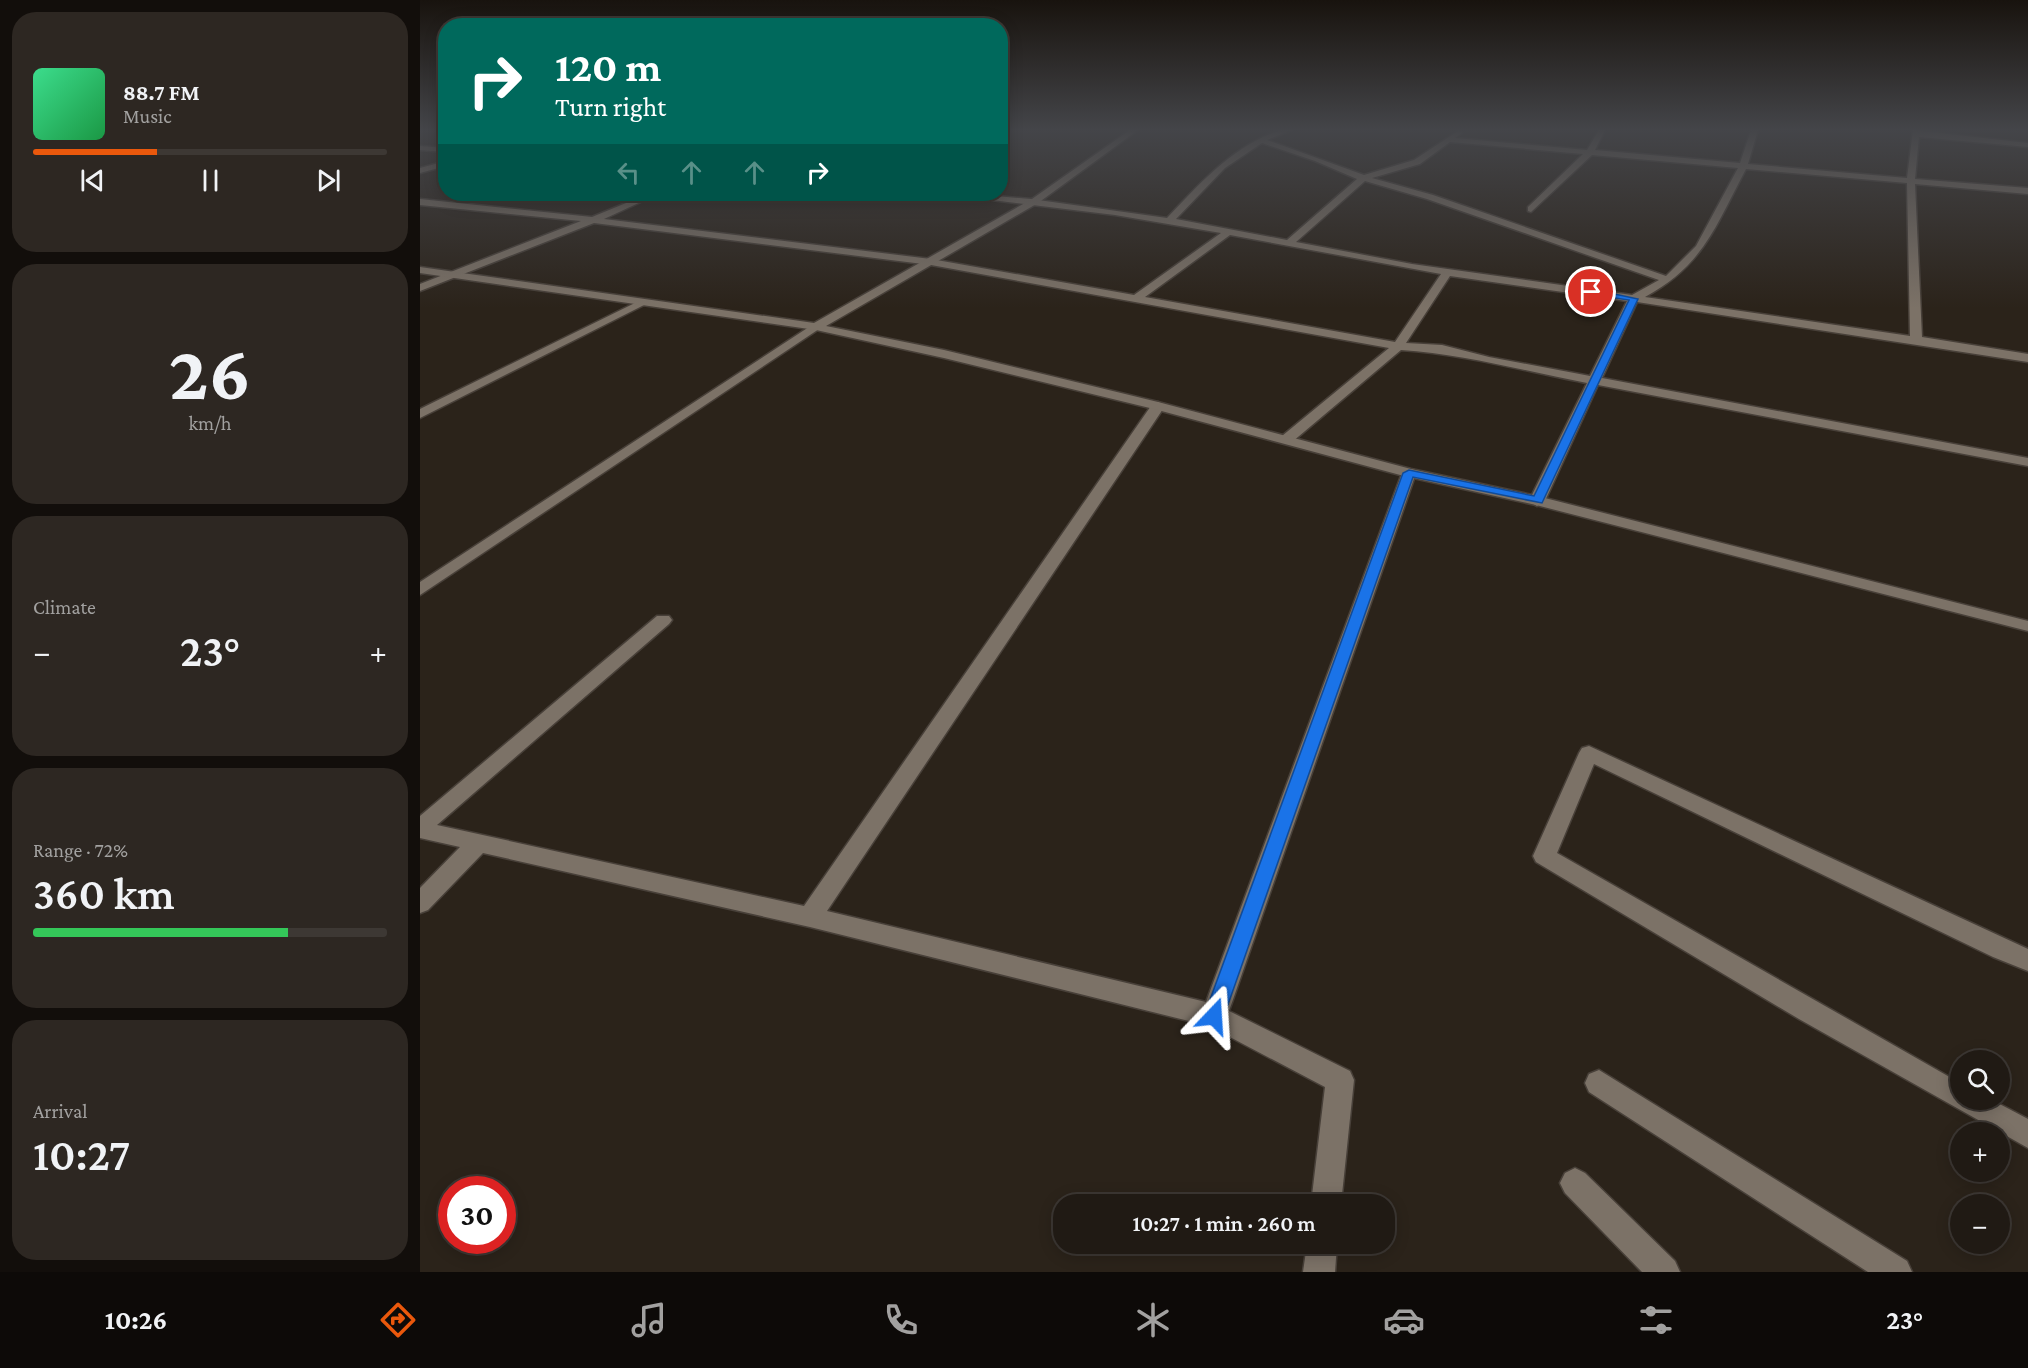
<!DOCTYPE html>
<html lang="en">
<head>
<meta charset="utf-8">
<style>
	body { margin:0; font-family:"Crimson Pro",serif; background:#2d2722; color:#f1f3f6; height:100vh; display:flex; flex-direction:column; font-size:22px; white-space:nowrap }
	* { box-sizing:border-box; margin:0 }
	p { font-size:20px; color:#a2a1a0 }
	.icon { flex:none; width:33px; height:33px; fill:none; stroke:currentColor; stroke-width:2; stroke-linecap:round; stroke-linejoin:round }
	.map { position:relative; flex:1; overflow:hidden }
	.sheet { display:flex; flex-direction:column; gap:12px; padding:12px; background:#120e0b; width:420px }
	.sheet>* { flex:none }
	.top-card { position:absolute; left:18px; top:18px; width:570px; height:183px; border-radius:24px; box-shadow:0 3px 15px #0003,0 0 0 2px #3d3834; background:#00695c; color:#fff; overflow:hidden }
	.fabs { position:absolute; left:1530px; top:1050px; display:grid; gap:12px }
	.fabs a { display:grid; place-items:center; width:60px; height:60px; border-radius:50%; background:#201a14; box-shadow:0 3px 15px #0003,0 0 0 2px #3d3834; font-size:30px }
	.speed { position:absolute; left:18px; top:1176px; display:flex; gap:12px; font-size:30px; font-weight:700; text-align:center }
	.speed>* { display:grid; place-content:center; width:78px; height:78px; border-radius:50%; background:#201a14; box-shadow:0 3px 15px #0003,0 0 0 2px #3d3834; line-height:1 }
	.speed .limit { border:9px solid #d22; background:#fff; color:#111 }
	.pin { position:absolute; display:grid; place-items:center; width:51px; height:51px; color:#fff; margin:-26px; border:3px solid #fff; border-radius:50%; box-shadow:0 2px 6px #0007 }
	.me { position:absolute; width:66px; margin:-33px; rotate:20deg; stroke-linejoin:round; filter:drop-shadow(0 0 4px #0008) }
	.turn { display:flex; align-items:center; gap:21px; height:126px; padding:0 18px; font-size:27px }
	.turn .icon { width:78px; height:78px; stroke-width:2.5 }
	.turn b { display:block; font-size:42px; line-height:51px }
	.lanes { display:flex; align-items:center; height:57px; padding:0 18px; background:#0003; justify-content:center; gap:30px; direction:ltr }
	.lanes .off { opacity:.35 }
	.big { font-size:45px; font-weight:600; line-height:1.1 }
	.sheet .widget { flex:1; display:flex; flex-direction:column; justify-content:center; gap:9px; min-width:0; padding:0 21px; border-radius:24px; background:#2d2722 }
	.sheet .dial { align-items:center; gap:0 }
	.dial b { font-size:78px; line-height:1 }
	.song { display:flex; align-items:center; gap:18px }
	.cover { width:72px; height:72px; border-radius:9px; background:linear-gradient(135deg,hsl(150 70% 55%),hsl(140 70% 35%)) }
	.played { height:6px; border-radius:3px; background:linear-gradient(90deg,#ea580c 35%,#3d3834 35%) }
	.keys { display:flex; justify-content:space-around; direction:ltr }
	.heat { display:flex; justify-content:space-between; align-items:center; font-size:33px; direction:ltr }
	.charge { height:9px; border-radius:4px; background:linear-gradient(90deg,#34c759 72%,#3d3834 0) }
	.trip { position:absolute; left:633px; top:1194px; width:342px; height:60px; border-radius:24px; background:#201a14; box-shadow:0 3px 15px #0003,0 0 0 2px #3d3834; font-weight:600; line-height:60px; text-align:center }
	.tabs { display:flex; height:96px; justify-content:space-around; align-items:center; background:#0d0a08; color:#a2a1a0 }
	.tabs .icon { width:42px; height:42px }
	.tabs .on { color:#ea580c }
	.tabs b { font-size:27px; color:#f1f3f6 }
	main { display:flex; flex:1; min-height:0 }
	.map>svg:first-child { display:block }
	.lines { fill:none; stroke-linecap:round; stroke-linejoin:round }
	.street-casing { stroke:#484039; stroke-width:3 }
	.secondary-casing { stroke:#484039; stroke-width:3 }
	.street { fill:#7c7267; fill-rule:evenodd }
	.secondary { fill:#7c7267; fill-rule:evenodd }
	.route { fill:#1a73e8; stroke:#114b97; stroke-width:1.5 }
</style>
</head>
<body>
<main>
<section class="sheet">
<div class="widget">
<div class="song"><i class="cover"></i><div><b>88.7 FM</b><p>Music</p></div></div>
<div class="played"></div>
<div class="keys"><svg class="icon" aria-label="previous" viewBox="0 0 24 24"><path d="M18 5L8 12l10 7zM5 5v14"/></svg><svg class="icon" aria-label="pause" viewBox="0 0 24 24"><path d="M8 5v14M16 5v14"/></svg><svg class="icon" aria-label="next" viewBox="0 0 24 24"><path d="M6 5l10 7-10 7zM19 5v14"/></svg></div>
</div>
<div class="widget dial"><b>26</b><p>km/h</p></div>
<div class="widget"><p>Climate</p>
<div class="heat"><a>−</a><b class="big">23°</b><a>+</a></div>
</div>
<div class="widget"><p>Range · 72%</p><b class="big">360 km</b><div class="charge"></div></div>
<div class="widget"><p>Arrival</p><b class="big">10:27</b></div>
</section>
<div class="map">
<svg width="1608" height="1272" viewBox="0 0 1608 1272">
	<rect width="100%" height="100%" fill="#2b231a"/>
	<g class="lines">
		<!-- street casing -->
		<g class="street-casing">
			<path id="street" d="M 861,130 L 872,130 L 847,140 L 944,175 L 994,160 L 1038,131 L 1042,133 L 1035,138 L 1167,150 L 1179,130 L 1185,130 L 1175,150 L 1320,163 L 1331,130 L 1338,130 L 1328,164 L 1487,178 L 1493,130 L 1608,143 L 1608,147 L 1499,137 L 1495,179 L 1608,188 L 1608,194 L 1495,184 L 1502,337 L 1608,354 L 1608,362 L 1217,302 L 1182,378 L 1608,458 L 1608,466 L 1178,385 L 1125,501 L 1117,506 L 1109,501 L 1167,383 C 1105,371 1043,354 981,350 L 872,442 L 867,443 L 860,439 L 862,436 L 969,348 L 511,265 L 174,223 L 0,291 L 0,284 L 161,221 L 0,205 L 0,199 L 172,217 L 228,194 L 238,194 L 184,219 L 511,259 L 714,295 L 801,233 L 695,215 L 523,194 L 552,194 L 611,199 L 747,218 C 781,182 814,145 861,130 ZM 1030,142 L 1163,154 L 1108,207 L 1108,211 L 1111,212 L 1172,155 L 1318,168 L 1276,246 L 1246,276 L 1013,195 L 952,178 L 1000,164 ZM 842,143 L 895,161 L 937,179 L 867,240 L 756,219 L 805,168 ZM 1326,169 L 1487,183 L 1490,336 L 1225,297 C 1284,265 1296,225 1326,169 ZM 945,181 L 1007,199 L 1239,280 L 1212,295 L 992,264 L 876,242 ZM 810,235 L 1021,274 L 975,342 L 725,297 ZM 1030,276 L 1207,301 L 1170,376 L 1069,357 L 1022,345 L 986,343 Z
				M 0,146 L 26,148 L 26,152 L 0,150 Z
				M 26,161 L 26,166 L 0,173 L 0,168 Z
				M 221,300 L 230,302 L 0,418 L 0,409 Z
				M 392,325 L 402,327 L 0,595 L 0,582 Z
				M 738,402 L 745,406 L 407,911 L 786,1002 L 982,473 L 989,469 L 994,470 L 996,473 L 809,1011 L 930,1071 L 934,1080 L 921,1204 L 891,1204 L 905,1087 L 789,1026 L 390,927 L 63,853 L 8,910 L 0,913 L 0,888 L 40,847 L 0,838 L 0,816 L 237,616 L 249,616 L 252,620 L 249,624 L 17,825 L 384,906 L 733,403 Z
				M 1169,746 L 1608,949 L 1608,971 L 1573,957 L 1174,764 L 1137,853 L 1540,1083 L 1540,1100 L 1572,1100 L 1608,1119 L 1608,1148 L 1379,1019 L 1116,862 L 1113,856 L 1159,753 L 1162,748 Z
				M 1179,1070 L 1487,1261 L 1492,1272 L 1448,1272 L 1169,1092 L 1165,1083 L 1169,1074 Z
				M 1155,1168 L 1165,1173 L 1255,1261 L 1260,1272 L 1222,1272 L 1145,1193 L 1140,1183 L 1145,1173 Z
				M 887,1244 L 917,1244 L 915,1272 L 883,1272 Z"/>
		</g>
		<!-- secondary casing -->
		<g class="secondary-casing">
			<path id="secondary" d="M 710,130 L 718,130 L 618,203 L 406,326 L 524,350 L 738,402 L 991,469 L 1117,496 L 1608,621 L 1608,631 L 1116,505 L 984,476 L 734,409 L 524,358 L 396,330 L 0,273 L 0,267 L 394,323 L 612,199 Z"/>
		</g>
		<!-- street -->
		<use href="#street" class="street"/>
		<!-- secondary -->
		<use href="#secondary" class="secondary"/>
	</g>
	<!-- sky -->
	<linearGradient id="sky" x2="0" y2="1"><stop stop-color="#18130e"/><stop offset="0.42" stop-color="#444549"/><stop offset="1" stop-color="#444549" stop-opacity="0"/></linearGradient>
	<rect width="1608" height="308" fill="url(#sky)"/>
	<!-- route -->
	<path class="route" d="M 1171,289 L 1218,299 L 1122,503 L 993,477 L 804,1016 L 801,1022 L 794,1024 L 787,1022 L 784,1016 L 983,473 L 989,470 L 1114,496 L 1209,300 L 1168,294 Z"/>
</svg>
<div class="fabs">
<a><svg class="icon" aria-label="search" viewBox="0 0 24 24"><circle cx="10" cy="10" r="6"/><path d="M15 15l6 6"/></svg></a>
<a>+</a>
<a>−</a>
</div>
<div class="speed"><div class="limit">30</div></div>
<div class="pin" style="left:1171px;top:292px;background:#d93025"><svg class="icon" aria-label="arrive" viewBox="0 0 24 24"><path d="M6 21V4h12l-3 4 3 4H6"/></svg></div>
<svg class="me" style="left:794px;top:1016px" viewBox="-20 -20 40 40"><path d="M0-17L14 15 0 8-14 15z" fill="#1a73e8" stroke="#fff" stroke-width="4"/></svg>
<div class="trip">10:27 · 1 min · 260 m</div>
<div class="top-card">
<div class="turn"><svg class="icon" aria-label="right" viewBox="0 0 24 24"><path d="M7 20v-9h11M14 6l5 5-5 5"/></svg><div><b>120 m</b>Turn right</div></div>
<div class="lanes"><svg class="icon off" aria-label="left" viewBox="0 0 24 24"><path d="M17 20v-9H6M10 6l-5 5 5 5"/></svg><svg class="icon off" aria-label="ahead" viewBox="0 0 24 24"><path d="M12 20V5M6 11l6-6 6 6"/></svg><svg class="icon off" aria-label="ahead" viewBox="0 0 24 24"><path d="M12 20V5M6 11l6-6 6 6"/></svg><svg class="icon" aria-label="right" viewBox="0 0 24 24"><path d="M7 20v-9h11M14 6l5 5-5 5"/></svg></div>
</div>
</div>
</main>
<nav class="tabs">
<b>10:26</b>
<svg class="icon on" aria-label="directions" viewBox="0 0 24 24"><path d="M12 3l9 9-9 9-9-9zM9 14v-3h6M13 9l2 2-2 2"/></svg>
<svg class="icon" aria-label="music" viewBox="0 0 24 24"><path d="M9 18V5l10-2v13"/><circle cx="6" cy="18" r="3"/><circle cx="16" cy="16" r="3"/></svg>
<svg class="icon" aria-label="phone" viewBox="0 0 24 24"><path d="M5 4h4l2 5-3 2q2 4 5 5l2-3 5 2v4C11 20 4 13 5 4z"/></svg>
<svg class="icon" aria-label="climate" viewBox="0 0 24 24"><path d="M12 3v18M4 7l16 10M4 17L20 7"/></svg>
<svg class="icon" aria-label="car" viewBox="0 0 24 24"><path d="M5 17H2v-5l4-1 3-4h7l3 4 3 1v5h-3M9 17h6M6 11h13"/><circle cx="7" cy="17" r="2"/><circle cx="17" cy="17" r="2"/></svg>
<svg class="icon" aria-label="filters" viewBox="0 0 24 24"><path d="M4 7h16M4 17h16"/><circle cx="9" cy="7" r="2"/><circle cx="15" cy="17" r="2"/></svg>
<b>23°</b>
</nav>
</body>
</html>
